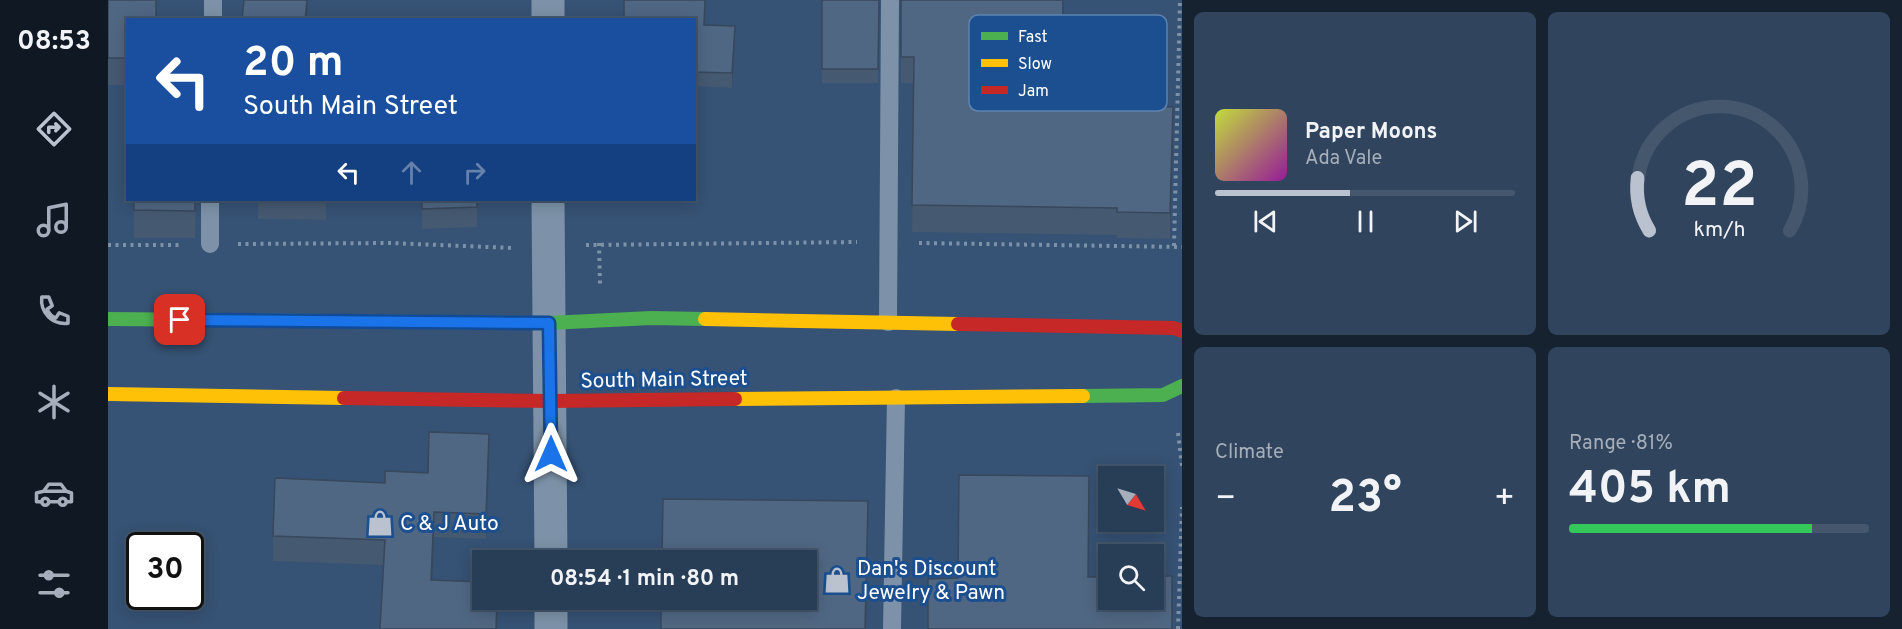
<!DOCTYPE html>
<html lang="en">
<head>
<meta charset="utf-8">
<style>
	body { margin:0; font-family:Overpass,sans-serif; background:#30455d; color:#f1f3f6; height:100vh; display:flex; flex-direction:column; font-size:22px; white-space:nowrap }
	* { box-sizing:border-box; margin:0 }
	p { font-size:20px; color:#a5aeba }
	.icon { flex:none; width:33px; height:33px; fill:none; stroke:currentColor; stroke-width:2; stroke-linecap:round; stroke-linejoin:round }
	.map { position:relative; flex:1; overflow:hidden }
	.side { display:flex; flex-direction:column; gap:12px; padding:12px; background:#162230; width:720px }
	.side>* { flex:none }
	.top-card { position:absolute; left:18px; top:18px; width:570px; height:183px; border-radius:0px; box-shadow:0 3px 15px #0003,0 0 0 2px #44576d; background:#1a4fa0; color:#fff; overflow:hidden }
	.needle { width:39px; rotate:128deg }
	.fabs { position:absolute; left:990px; top:466px; display:grid; gap:12px }
	.fabs a { display:grid; place-items:center; width:66px; height:66px; border-radius:0px; background:#283e57; box-shadow:0 3px 15px #0003,0 0 0 2px #44576d; font-size:30px }
	.speed { position:absolute; left:18px; top:532px; display:flex; gap:12px; font-size:30px; font-weight:700; text-align:center }
	.speed>* { display:grid; place-content:center; width:78px; height:78px; border-radius:50%; background:#283e57; box-shadow:0 3px 15px #0003,0 0 0 2px #44576d; line-height:1 }
	.speed .limit { border:3px solid #111; border-radius:9px; background:#fff; color:#111 }
	.pin { position:absolute; display:grid; place-items:center; width:51px; height:51px; color:#fff; margin:-26px; border-radius:12px; box-shadow:0 3px 9px #0006 }
	.me { position:absolute; width:66px; margin:-33px; rotate:0deg; stroke-linejoin:round; filter:drop-shadow(0 0 4px #0008) }
	.turn { display:flex; align-items:center; gap:21px; height:126px; padding:0 18px; font-size:27px }
	.turn .icon { width:78px; height:78px; stroke-width:2.5 }
	.turn b { display:block; font-size:42px; line-height:51px }
	.lanes { display:flex; align-items:center; height:57px; padding:0 18px; background:#0003; justify-content:center; gap:30px; direction:ltr }
	.lanes .off { opacity:.35 }
	.big { font-size:45px; font-weight:700; line-height:1.1 }
	.side .widget { flex:1; display:flex; flex-direction:column; justify-content:center; gap:9px; min-width:0; padding:0 21px; border-radius:9px; background:#30455d }
	.side .dial { align-items:center; gap:0 }
	.dial svg { height:156px; overflow:visible; fill:none; stroke:#44576d; stroke-width:7; stroke-linecap:round; text-anchor:middle }
	.dial text { fill:#f1f3f6; stroke:none }
	.song { display:flex; align-items:center; gap:18px }
	.cover { width:72px; height:72px; border-radius:9px; background:linear-gradient(135deg,hsl(70 70% 55%),hsl(300 70% 35%)) }
	.played { height:6px; border-radius:3px; background:linear-gradient(90deg,#b9c2ce 45%,#44576d 45%) }
	.keys { display:flex; justify-content:space-around; direction:ltr }
	.heat { display:flex; justify-content:space-between; align-items:center; font-size:33px; direction:ltr }
	.charge { height:9px; border-radius:4px; background:linear-gradient(90deg,#34c759 81%,#44576d 0) }
	.side .tiles { flex:1; display:grid; gap:12px; grid-template-columns:repeat(2,1fr) }
	.trip { position:absolute; left:364px; top:550px; width:345px; height:60px; border-radius:0px; background:#283e57; box-shadow:0 3px 15px #0003,0 0 0 2px #44576d; font-weight:700; line-height:60px; text-align:center }
	main { display:flex; flex:1; min-height:0 }
	.tab-bar { display:flex; flex-direction:column; width:108px; justify-content:space-around; align-items:center; background:#101923; color:#a5aeba }
	.tab-bar .icon { width:42px; height:42px }
	.tab-bar .selected { color:#b9c2ce }
	.tab-bar b { font-size:27px; color:#f1f3f6 }
	.map>svg:first-child { display:block }
	.lines { fill:none; stroke-linecap:round; stroke-linejoin:round }
	.path { stroke:#7d92a8; stroke-width:4; stroke-dasharray:3 4.5; stroke-linecap:butt }
	.lane { stroke:#7d92a8; stroke-width:18 }
	.street { stroke:#7d92a8; stroke-width:33 }
	.fast { stroke:#4caf50; stroke-width:14 }
	.slow { stroke:#ffc107; stroke-width:14 }
	.jam { stroke:#c62828; stroke-width:14 }
	.wall { fill:#455971 }
	.shaded-wall { fill:#38485c }
	.building { fill:#506783; stroke:#38485c; stroke-width:1.5 }
	.route-casing { stroke:#114b97; stroke-width:15 }
	.route { stroke:#1a73e8; stroke-width:10 }
	.labels { text-anchor:middle; stroke-width:6; stroke-linejoin:round; paint-order:stroke }
	.street-label { font-size:21px; fill:#fff; stroke:#1b4f8f }
	.poi-label { font-size:21px; fill:#fff; stroke:#1b4f8f; text-anchor:start }
	.key { fill:#1b4f8f; stroke:#5f84b1; stroke-width:1.5 }
	.key-label { font-size:16px; fill:#fff }
</style>
</head>
<body>
<main>
<nav class="tab-bar">
<b>08:53</b>
<svg class="icon selected" aria-label="directions" viewBox="0 0 24 24"><path d="M12 3l9 9-9 9-9-9zM9 14v-3h6M13 9l2 2-2 2"/></svg>
<svg class="icon" aria-label="music" viewBox="0 0 24 24"><path d="M9 18V5l10-2v13"/><circle cx="6" cy="18" r="3"/><circle cx="16" cy="16" r="3"/></svg>
<svg class="icon" aria-label="phone" viewBox="0 0 24 24"><path d="M5 4h4l2 5-3 2q2 4 5 5l2-3 5 2v4C11 20 4 13 5 4z"/></svg>
<svg class="icon" aria-label="climate" viewBox="0 0 24 24"><path d="M12 3v18M4 7l16 10M4 17L20 7"/></svg>
<svg class="icon" aria-label="car" viewBox="0 0 24 24"><path d="M5 17H2v-5l4-1 3-4h7l3 4 3 1v5h-3M9 17h6M6 11h13"/><circle cx="7" cy="17" r="2"/><circle cx="17" cy="17" r="2"/></svg>
<svg class="icon" aria-label="filters" viewBox="0 0 24 24"><path d="M4 7h16M4 17h16"/><circle cx="9" cy="7" r="2"/><circle cx="15" cy="17" r="2"/></svg>
</nav>
<div class="map">
<svg width="1074" height="629" viewBox="0 0 1074 629">
	<rect width="100%" height="100%" fill="#365274"/>
	<g class="lines">
		<!-- path -->
		<path class="path" d="M 491,243 L 492,285
			M 811,243 L 1074,247
			M 130,244 L 282,243 L 405,248
			M 0,245 L 72,245
			M 478,245 L 749,242
			M 1066,246 L 1072,0
			M 1070,433 L 1074,466
			M 1070,629 L 1074,507"/>
		<!-- lane -->
		<path class="lane" d="M 105,20 L 105,0
			M 102,244 L 102,200
			M 780,322 L 782,0
			M 784,629 L 788,398"/>
		<!-- street -->
		<path class="street" d="M 440,0 L 440,20
			M 440,200 L 443,561
			M 443,629 L 443,600"/>
		<!-- fast -->
		<path class="fast" d="M 0,319 L 441,323 L 543,318 L 597,319
			M 975,396 L 1055,395 L 1074,386"/>
		<!-- slow -->
		<path class="slow" d="M 597,319 L 850,324
			M 0,394 L 236,398
			M 627,399 L 975,396"/>
		<!-- jam -->
		<path class="jam" d="M 850,324 L 1066,328 L 1074,331
			M 236,398 L 443,401 L 627,399"/>
	</g>
	<!-- wall -->
	<path class="wall" d="M 0,0 L 20,20 L 20,85 L 0,85 Z
		M 714,0 L 771,0 L 770,83 L 714,83 Z
		M 793,0 L 955,0 L 953,103 L 1065,133 L 1062,239 L 1009,238 L 1009,235 L 804,232 L 806,83 L 793,83 Z
		M 586,20 L 627,40 L 624,88 L 586,86 Z
		M 26,200 L 88,200 L 87,238 L 26,238 Z
		M 150,200 L 218,200 L 218,220 L 150,219 Z
		M 314,200 L 369,200 L 369,227 L 314,229 Z
		M 381,459 L 378,539 L 326,537 L 324,580 L 390,600 L 389,629 L 272,629 L 275,565 L 165,561 L 165,536 L 320,473 Z"/>
	<!-- shaded-wall -->
	<path class="shaded-wall" d="M 199,0 L 200,0 L 199,20 L 197,20 Z
		M 627,26 L 627,40 L 624,88 L 624,73 Z
		M 1065,107 L 1065,133 L 1062,239 L 1062,213 Z
		M 381,434 L 381,459 L 378,539 L 378,514 Z
		M 760,501 L 758,629 L 757,629 Z
		M 326,512 L 326,537 L 323,605 L 323,580 Z
		M 389,600 L 390,600 L 389,629 L 388,629 Z"/>
	<!-- building -->
	<path class="building" d="M 0,0 L 48,0 L 48,20 L 20,20 L 20,58 L 0,58 Z
		M 136,0 L 199,0 L 197,20 L 134,20 Z
		M 516,0 L 597,0 L 596,25 L 627,26 L 624,73 L 586,72 L 586,20 L 516,20 Z
		M 714,0 L 771,0 L 770,69 L 714,69 Z
		M 793,0 L 955,0 L 953,103 L 1065,107 L 1062,213 L 1009,212 L 1009,208 L 804,205 L 806,57 L 793,57 Z
		M 26,200 L 87,200 L 87,211 L 26,210 Z
		M 314,200 L 369,200 L 369,207 L 314,209 Z
		M 321,432 L 381,434 L 378,514 L 326,512 L 323,580 L 375,582 L 375,600 L 389,600 L 388,629 L 272,629 L 277,540 L 165,536 L 167,478 L 277,483 L 277,471 L 320,473 Z
		M 851,475 L 981,476 L 980,577 L 1000,577 L 1000,600 L 1046,600 L 1046,576 L 1064,576 L 1064,629 L 820,629 L 820,579 L 850,578 Z
		M 555,499 L 760,501 L 757,629 L 553,629 L 553,600 L 699,600 L 699,561 L 554,561 Z"/>
	<g class="lines">
		<!-- route casing -->
		<g class="route-casing">
			<path id="route" d="M 72,320 L 441,323 L 443,454"/>
		</g>
		<!-- route -->
		<use href="#route" class="route"/>
	</g>
	<!-- icons -->
	<defs>
		<g id="shop-bare" transform="scale(2.07)"><path d="M-5-2.5h2.3a2.7 3.5 0 0 1 5.4 0H5L5.5 6h-11ZM-1.5-2.5h3a1.5 2.3 0 0 0-3 0Z" fill="#b9c2ce" stroke="#1b4f8f" stroke-width="2.5" paint-order="stroke"/></g>
	</defs>
	<g fill-rule="evenodd">
		<use href="#shop-bare" x="272" y="523"/>
		<use href="#shop-bare" x="729" y="580"/>
	</g>
	<g class="labels">
		<!-- street labels -->
		<g class="street-label">
			<text transform="translate(556 379) rotate(-1)" y="7">South Main Street</text>
		</g>
		<!-- poi labels -->
		<g class="poi-label">
			<text x="292" y="530">C &amp; J Auto</text>
			<text x="749" y="575">Dan's Discount<tspan x="749" dy="24">Jewelry &amp; Pawn</tspan></text>
		</g>
	</g>
	<!-- legend -->
	<rect x="861" y="15" width="198" height="96" rx="9" class="key"/>
	<rect x="873" y="32" width="27" height="8" fill="#4caf50"/>
	<rect x="873" y="59" width="27" height="8" fill="#ffc107"/>
	<rect x="873" y="86" width="27" height="8" fill="#c62828"/>
	<g class="key-label">
		<text x="910" y="42">Fast</text>
		<text x="910" y="69">Slow</text>
		<text x="910" y="96">Jam</text>
	</g>
</svg>
<div class="fabs">
<a><svg class="needle" viewBox="-14 -14 28 28"><path d="M0-13l5 13h-10z" fill="#e53935"/><path d="M0 13l5-13h-10z" fill="#a5aeba"/></svg></a>
<a><svg class="icon" aria-label="search" viewBox="0 0 24 24"><circle cx="10" cy="10" r="6"/><path d="M15 15l6 6"/></svg></a>
</div>
<div class="speed"><div class="limit">30</div></div>
<div class="pin" style="left:72px;top:320px;background:#d93025"><svg class="icon" aria-label="arrive" viewBox="0 0 24 24"><path d="M6 21V4h12l-3 4 3 4H6"/></svg></div>
<svg class="me" style="left:443px;top:454px" viewBox="-20 -20 40 40"><path d="M0-17L14 15 0 8-14 15z" fill="#1a73e8" stroke="#fff" stroke-width="4"/></svg>
<div class="trip">08:54 · 1 min · 80 m</div>
<div class="top-card">
<div class="turn"><svg class="icon" aria-label="left" viewBox="0 0 24 24"><path d="M17 20v-9H6M10 6l-5 5 5 5"/></svg><div><b>20 m</b>South Main Street</div></div>
<div class="lanes"><svg class="icon" aria-label="left" viewBox="0 0 24 24"><path d="M17 20v-9H6M10 6l-5 5 5 5"/></svg><svg class="icon off" aria-label="ahead" viewBox="0 0 24 24"><path d="M12 20V5M6 11l6-6 6 6"/></svg><svg class="icon off" aria-label="right" viewBox="0 0 24 24"><path d="M7 20v-9h11M14 6l5 5-5 5"/></svg></div>
</div>
</div>
<section class="side">
<div class="tiles">
<div class="widget">
<div class="song"><i class="cover"></i><div><b>Paper Moons</b><p>Ada Vale</p></div></div>
<div class="played"></div>
<div class="keys"><svg class="icon" aria-label="previous" viewBox="0 0 24 24"><path d="M18 5L8 12l10 7zM5 5v14"/></svg><svg class="icon" aria-label="pause" viewBox="0 0 24 24"><path d="M8 5v14M16 5v14"/></svg><svg class="icon" aria-label="next" viewBox="0 0 24 24"><path d="M6 5l10 7-10 7zM19 5v14"/></svg></div>
</div>
<div class="widget dial"><svg viewBox="0 0 100 80">
<path d="M14 69A42 42 0 1 1 86 69"/>
<path d="M14 69A42 42 0 0 1 8 42" stroke="#b9c2ce"/>
<text x="50" y="56" font-size="32" font-weight="700">22</text>
<text x="50" y="72" font-size="11">km/h</text>
</svg></div>
<div class="widget"><p>Climate</p>
<div class="heat"><a>−</a><b class="big">23°</b><a>+</a></div>
</div>
<div class="widget"><p>Range · 81%</p><b class="big">405 km</b><div class="charge"></div></div>
</div>
</section>
</main>
</body>
</html>
